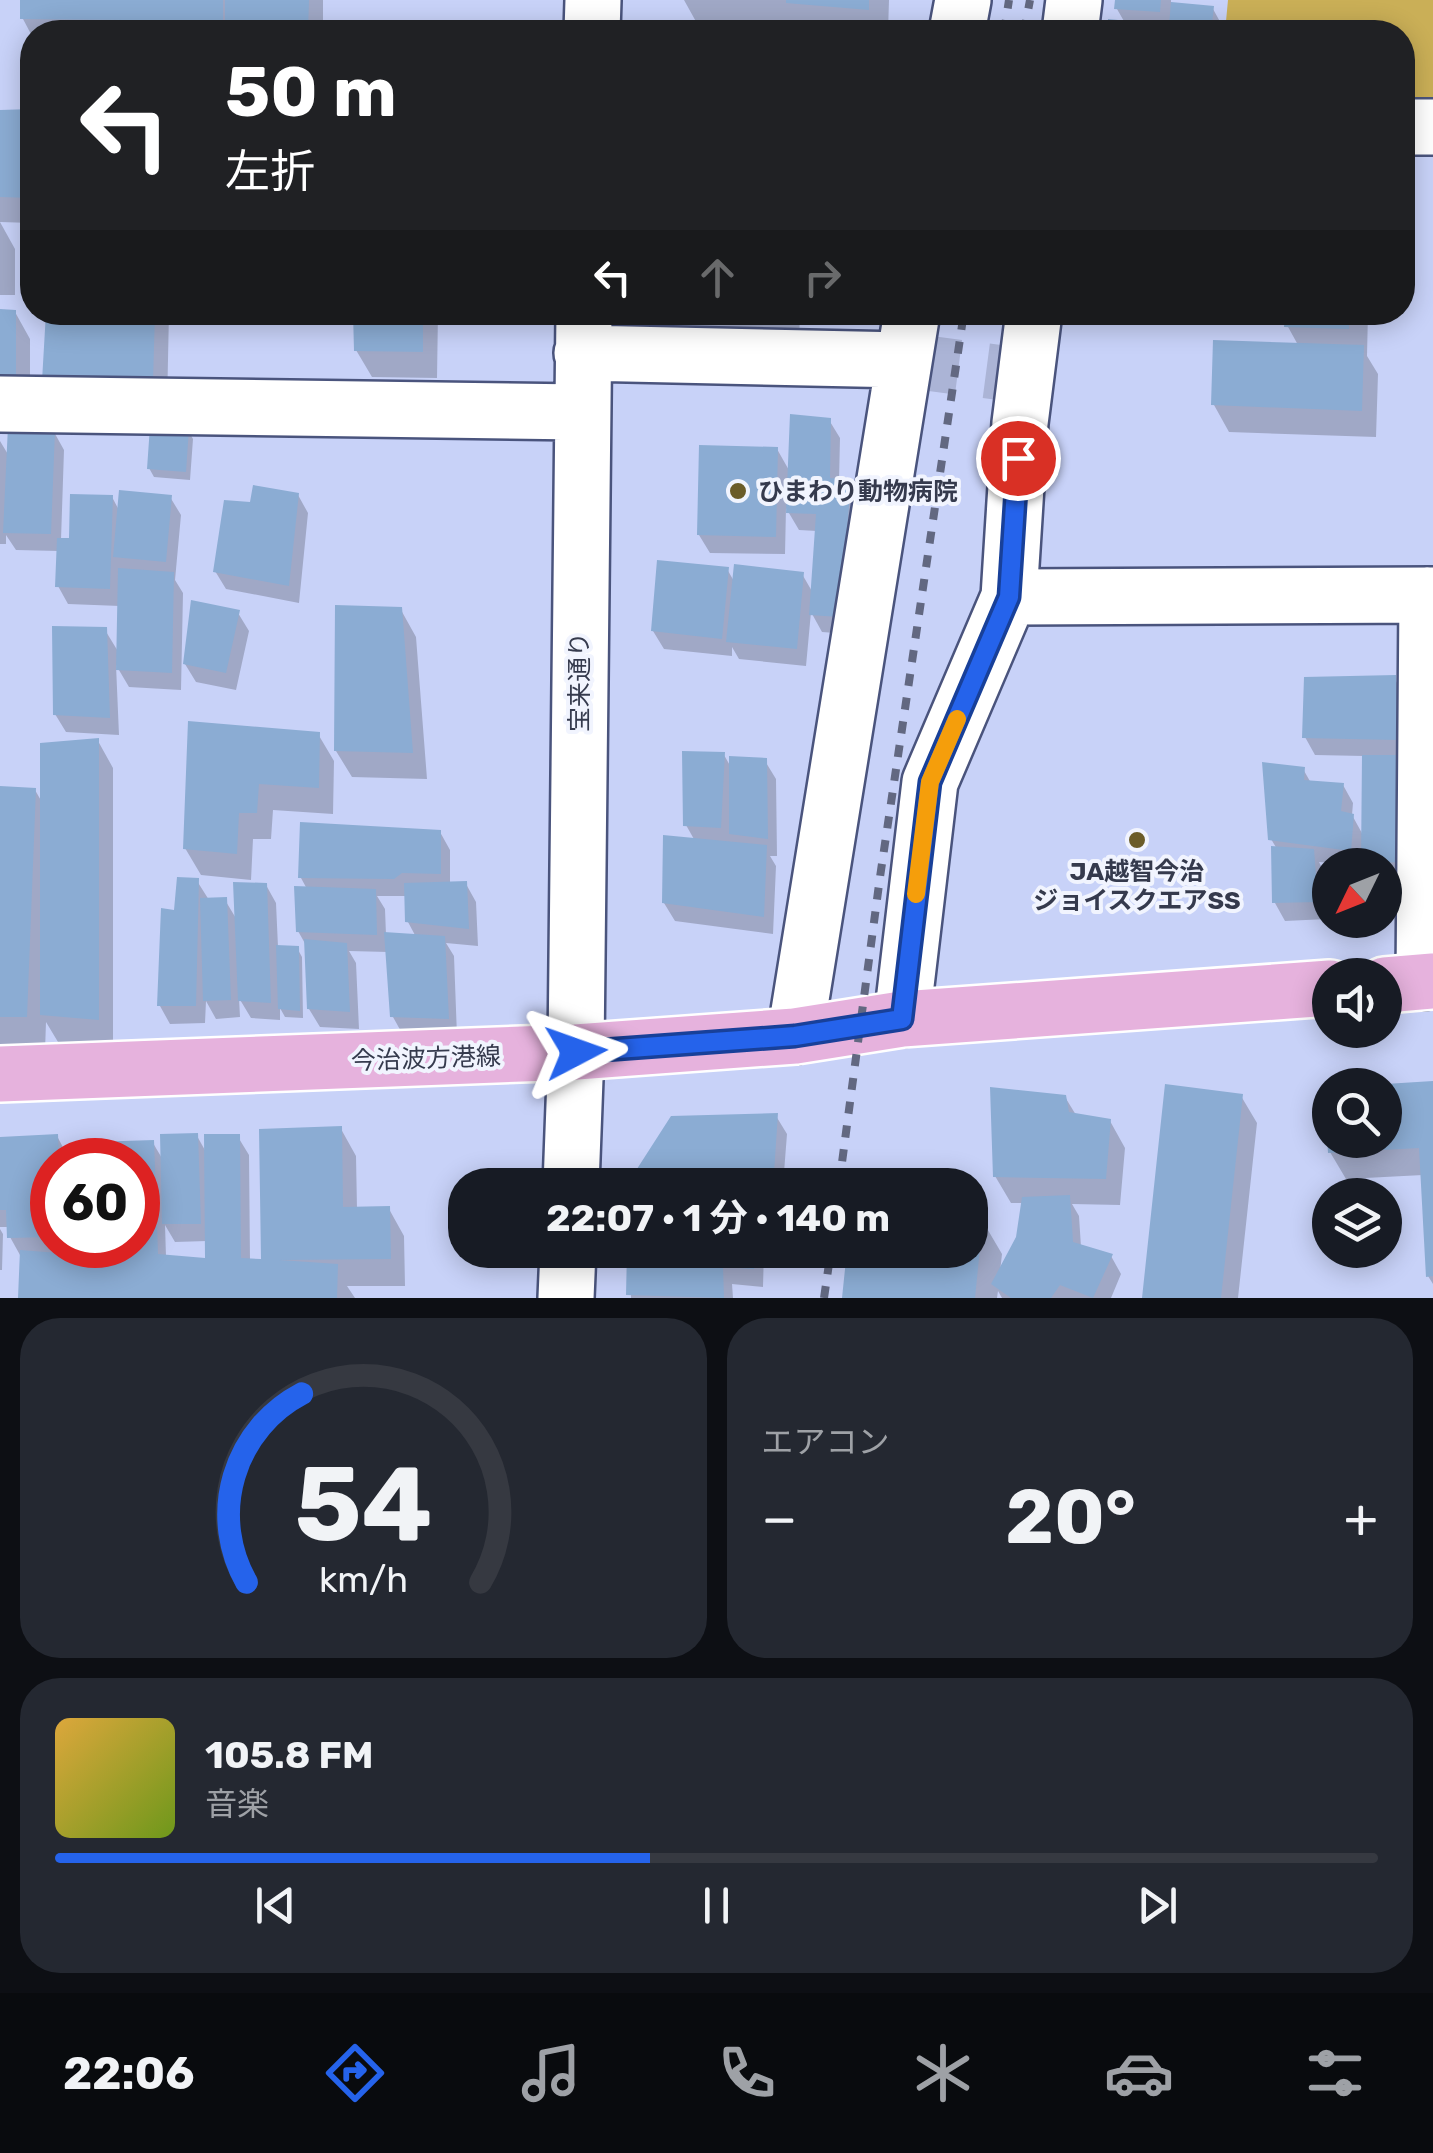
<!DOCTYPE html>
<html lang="ja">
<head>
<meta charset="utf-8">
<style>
	body { margin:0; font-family:Rubik,"Noto Sans JP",sans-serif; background:#242831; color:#f1f3f6; height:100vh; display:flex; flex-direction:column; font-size:38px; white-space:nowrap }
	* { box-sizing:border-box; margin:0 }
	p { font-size:32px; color:#9ea1a6 }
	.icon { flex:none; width:55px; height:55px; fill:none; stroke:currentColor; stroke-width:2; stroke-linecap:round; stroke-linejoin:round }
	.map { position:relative; height:1298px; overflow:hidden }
	.side { display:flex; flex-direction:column; gap:20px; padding:20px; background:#0d0f14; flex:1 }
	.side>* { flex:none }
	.banner { position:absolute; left:20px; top:20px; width:1395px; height:305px; border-radius:40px; box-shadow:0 5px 25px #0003; background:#202124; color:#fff; overflow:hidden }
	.needle { width:65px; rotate:227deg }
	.controls { position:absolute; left:1312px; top:848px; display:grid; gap:20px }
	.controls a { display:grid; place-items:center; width:90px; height:90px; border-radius:50%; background:#171b24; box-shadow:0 5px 25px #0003; font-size:50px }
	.speed { position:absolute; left:30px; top:1138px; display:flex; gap:20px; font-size:50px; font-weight:700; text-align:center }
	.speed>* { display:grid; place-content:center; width:130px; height:130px; border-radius:50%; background:#171b24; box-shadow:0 5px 25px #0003; line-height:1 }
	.speed .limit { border:15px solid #d22; background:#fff; color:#111 }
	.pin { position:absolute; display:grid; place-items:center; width:85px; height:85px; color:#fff; margin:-42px; border:5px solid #fff; border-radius:50%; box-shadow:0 2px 10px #0007 }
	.me { position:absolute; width:110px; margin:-55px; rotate:86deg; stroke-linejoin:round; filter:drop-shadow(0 0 8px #0008) }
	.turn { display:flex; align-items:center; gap:35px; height:210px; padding:0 40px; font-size:45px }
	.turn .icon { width:130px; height:130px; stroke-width:2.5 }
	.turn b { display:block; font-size:70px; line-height:85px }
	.lanes { display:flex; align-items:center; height:95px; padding:0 40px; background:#0003; justify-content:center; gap:50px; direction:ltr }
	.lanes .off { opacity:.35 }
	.big { font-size:75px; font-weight:700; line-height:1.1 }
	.side .card { flex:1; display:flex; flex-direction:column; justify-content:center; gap:15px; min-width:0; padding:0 35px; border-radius:40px; background:#242831 }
	.side .dial { align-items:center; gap:0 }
	.dial svg { height:260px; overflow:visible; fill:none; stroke:#363941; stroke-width:7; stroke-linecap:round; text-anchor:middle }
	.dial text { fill:#f1f3f6; stroke:none }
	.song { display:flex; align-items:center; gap:30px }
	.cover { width:120px; height:120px; border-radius:15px; background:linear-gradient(135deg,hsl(40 70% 55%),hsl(80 70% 35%)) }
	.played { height:10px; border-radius:5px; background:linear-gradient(90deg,#2563eb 45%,#363941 45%) }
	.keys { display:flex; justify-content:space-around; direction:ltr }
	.heat { display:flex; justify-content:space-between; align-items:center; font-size:55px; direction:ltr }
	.side .tiles { flex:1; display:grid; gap:20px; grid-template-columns:1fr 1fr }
	.card:last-child { grid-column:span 2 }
	.trip { position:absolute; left:448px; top:1168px; width:540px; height:100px; border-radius:40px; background:#171b24; box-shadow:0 5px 25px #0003; font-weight:700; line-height:100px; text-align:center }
	.menu { display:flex; height:160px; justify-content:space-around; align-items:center; background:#090b0e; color:#9ea1a6 }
	.menu .icon { width:70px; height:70px }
	.menu .current { color:#2563eb }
	.menu b { font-size:45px; color:#f1f3f6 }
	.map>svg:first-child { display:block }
	.green { fill:#caaf57 }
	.shadow { fill:#0003; fill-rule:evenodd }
	.building { fill:#8bacd3 }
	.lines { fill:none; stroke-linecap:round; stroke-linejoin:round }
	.minor-tunnel { stroke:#abb4d6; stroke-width:55; stroke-dasharray:55 28; stroke-linecap:butt }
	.minor-casing { stroke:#4a547d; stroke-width:60 }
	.major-casing { stroke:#fff; stroke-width:60 }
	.minor { stroke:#fff; stroke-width:55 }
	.major { stroke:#e6b2dd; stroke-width:55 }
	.rail { stroke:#626881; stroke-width:8; stroke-dasharray:12 12; stroke-linecap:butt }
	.route-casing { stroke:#184099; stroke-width:25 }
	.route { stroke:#2563eb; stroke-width:18 }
	.slow { stroke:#f59e0b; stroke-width:18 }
	.poi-dot { fill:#6b5c29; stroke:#f1f4fe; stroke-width:4 }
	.labels { text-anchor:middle; stroke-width:8; stroke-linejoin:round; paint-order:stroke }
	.poi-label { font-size:25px; font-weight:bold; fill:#353a4d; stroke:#f1f4fe; text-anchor:start }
	.street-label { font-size:25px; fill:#353a4d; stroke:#f1f4fe }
</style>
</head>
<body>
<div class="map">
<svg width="1433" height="1298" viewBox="0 0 1433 1298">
	<rect width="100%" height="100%" fill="#c8d2f8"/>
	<!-- green -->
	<path class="green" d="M 1228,0 L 1433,0 L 1433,120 L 1403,120 L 1402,32 L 1225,32 Z"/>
	<!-- shadow -->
	<path class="shadow" d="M 23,0 L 323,0 L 323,32 L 32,32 L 32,36 L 23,19 Z
		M 684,0 L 889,0 L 888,32 L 762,32 L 699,27 Z
		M 1117,0 L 1171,0 L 1171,5 L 1213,9 L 1223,27 L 1222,32 L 1109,32 L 1111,22 L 1125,23 L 1117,9 Z
		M 0,112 L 32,112 L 32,223 L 0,222 Z
		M 0,222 L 15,249 L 15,295 L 0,295 Z
		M 0,312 L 15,312 L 30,339 L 30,402 L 0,402 Z
		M 48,312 L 169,312 L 167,407 Z
		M 355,312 L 438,312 L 437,378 L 372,377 L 356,350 Z
		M 646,312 L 800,312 L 799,344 L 658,334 Z
		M 1106,312 L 1368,312 L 1367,356 L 1378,374 L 1376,437 L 1229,432 L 1214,405 L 1298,345 L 1287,325 L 1110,320 Z
		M 829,420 L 840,438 L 839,481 L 850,483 L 860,501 L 849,634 L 822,632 L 811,612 L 806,666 L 739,659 L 732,647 L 732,656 L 664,649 L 653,631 L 727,569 L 735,583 L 802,574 L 813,593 L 817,531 L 799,530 L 786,508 L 785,554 L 710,553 L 699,535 L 777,449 L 790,472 Z
		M 188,430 L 193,439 L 190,480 L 154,477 L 149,468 Z
		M 54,432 L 64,450 L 61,540 L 72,541 L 112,497 L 120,512 L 170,497 L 181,515 L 175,580 L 183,593 L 181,690 L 129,687 L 116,665 L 119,735 L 66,732 L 55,714 L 105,630 L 119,653 L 120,606 L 68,604 L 58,586 L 59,551 L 16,550 L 6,535 L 6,544 L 0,544 L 0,441 L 9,456 Z
		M 298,495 L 308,513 L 299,603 L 226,589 L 215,571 Z
		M 401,610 L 416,637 L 427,779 L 352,777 L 336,751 Z
		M 238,613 L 249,631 L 236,690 L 196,682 L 185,664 Z
		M 1394,678 L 1405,696 L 1408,757 L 1396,757 L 1418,879 L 1385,880 L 1385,865 L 1364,865 L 1361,859 L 1361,865 L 1319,862 L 1323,870 L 1327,919 L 1285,921 L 1275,903 L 1277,849 L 1271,839 L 1303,769 L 1311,783 L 1343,785 L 1353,803 L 1352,815 L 1363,835 L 1364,756 L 1315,755 L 1305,737 Z
		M 190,724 L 318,734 L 334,761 L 333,814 L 273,810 L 271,839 L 253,839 L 251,880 L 201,875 L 185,848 Z
		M 98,741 L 113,768 L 113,1046 L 58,1042 L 46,1022 L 45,1051 L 0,1049 L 0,789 L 35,790 L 43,804 Z
		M 724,755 L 732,769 L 765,761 L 776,779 L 777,856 L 770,856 L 776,866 L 773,934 L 675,921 L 664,903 L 695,841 L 686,825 Z
		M 440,832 L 450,850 L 450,884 L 466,884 L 476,902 L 478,946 L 446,943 L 454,956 L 457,1036 L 403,1035 L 393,1017 L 388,952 L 349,951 L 356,963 L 359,1029 L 320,1027 L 309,1009 L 307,947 L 298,931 L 307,889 L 301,878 ZM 377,896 L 407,896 L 408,922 L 416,937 L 386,935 L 385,909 Z
		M 197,881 L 209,900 L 225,900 L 237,920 L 266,885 L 276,903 L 278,947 L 297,948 L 302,957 L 303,1018 L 285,1017 L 280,1008 L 280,1020 L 251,1018 L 239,998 L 240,1017 L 216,1019 L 206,1001 L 205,1023 L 170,1024 L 160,1006 L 176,913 Z
		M 1433,1084 L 1433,1284 L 1428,1276 L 1423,1175 L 1346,1179 L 1330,1152 L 1326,1089 L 1330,1089 L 1330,1140 L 1385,1140 L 1385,1086 Z
		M 1241,1096 L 1257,1123 L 1238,1298 L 1144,1298 Z
		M 1065,1097 L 1076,1115 L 1110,1121 L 1125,1148 L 1120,1205 L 1072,1204 L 1079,1216 L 1081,1247 L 1111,1256 L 1121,1274 L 1111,1298 L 1002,1298 L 998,1291 L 997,1298 L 844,1298 L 850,1250 L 970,1250 L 970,1219 L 982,1220 L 1002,1254 L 1000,1272 L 1018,1238 L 1024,1203 L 1011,1203 L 995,1176 Z
		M 776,1116 L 787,1134 L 783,1185 L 645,1185 L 638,1172 L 673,1119 Z
		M 341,1129 L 356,1156 L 357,1209 L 389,1209 L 404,1236 L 405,1286 L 347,1286 L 355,1298 L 20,1298 L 20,1255 L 10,1237 L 9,1227 L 0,1227 L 0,1139 L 57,1136 L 67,1155 L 68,1160 L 52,1160 L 52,1245 L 138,1245 L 138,1160 L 96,1160 L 153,1143 L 163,1160 L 197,1136 L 206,1152 L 238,1137 L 249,1155 L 250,1262 L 266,1263 ZM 165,1225 L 175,1242 L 207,1241 L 208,1259 L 166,1257 ZM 99,1253 L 99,1258 L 84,1257 L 84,1254 Z
		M 0,1229 L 3,1234 L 2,1270 L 0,1270 Z
		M 630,1250 L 764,1250 L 763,1287 L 732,1284 L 733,1298 L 631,1298 Z"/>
	<!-- building -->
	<path class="building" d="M 20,0 L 223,0 L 223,21 L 20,19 Z
		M 225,0 L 309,0 L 308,32 L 133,32 L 133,26 L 225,27 Z
		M 786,0 L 869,0 L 869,10 L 786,3 Z
		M 1115,0 L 1161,0 L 1160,12 L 1114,9 Z
		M 1171,2 L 1214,6 L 1211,32 L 1107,32 L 1108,19 L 1169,25 Z
		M 32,109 L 32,198 L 0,197 L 0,110 Z
		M 0,309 L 16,310 L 16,376 L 0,376 Z
		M 46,312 L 155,312 L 153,381 L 42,381 Z
		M 353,312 L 423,312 L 423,352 L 354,351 Z
		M 1285,312 L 1349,312 L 1349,329 L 1284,327 Z
		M 1213,340 L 1364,345 L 1362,411 L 1211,405 Z
		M 790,414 L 831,418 L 830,478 L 851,480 L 840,617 L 809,615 L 816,514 L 786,513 Z
		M 8,426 L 55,430 L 51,534 L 3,533 Z
		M 150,426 L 189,428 L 186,472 L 147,469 Z
		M 699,445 L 778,447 L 776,537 L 697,535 Z
		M 253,485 L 299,493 L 289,586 L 213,572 L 224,500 L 250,502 Z
		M 119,490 L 172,495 L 166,562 L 113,557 Z
		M 70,494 L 113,495 L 110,589 L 55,587 L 57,538 L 69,538 Z
		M 657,560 L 729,567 L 722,639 L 651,631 Z
		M 734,564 L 804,572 L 797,649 L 726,642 Z
		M 118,568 L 174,572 L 172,673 L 116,670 Z
		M 191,600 L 240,610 L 226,673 L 183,664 Z
		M 335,605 L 402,607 L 413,753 L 334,751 Z
		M 52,626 L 107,627 L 110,718 L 53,715 Z
		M 1396,675 L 1399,740 L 1302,738 L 1304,677 Z
		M 188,721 L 320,732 L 319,788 L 259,784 L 257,813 L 239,813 L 237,854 L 183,849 Z
		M 99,738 L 99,1020 L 40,1015 L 40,743 Z
		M 682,751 L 725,752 L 721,828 L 683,826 Z
		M 1362,755 L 1398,755 L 1410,862 L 1361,863 Z
		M 729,756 L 767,758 L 768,839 L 729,834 Z
		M 1262,762 L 1305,767 L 1304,780 L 1344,783 L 1341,811 L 1354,814 L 1351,851 L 1268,840 Z
		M 0,786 L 36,788 L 27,1017 L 0,1017 Z
		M 300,822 L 441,830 L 441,874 L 402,873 L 394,879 L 298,878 Z
		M 663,835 L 767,845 L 764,917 L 662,903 Z
		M 1271,846 L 1314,849 L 1318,902 L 1272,903 Z
		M 177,877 L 199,878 L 196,1006 L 157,1006 L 161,908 L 174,910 Z
		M 467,881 L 469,929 L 405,922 L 404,883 Z
		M 233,882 L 267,883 L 271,1003 L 238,1001 Z
		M 294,886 L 376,889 L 377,935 L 296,932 Z
		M 227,897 L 231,1000 L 203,1001 L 200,898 Z
		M 384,932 L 445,936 L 449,1019 L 390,1017 Z
		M 304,939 L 347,943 L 350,1012 L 307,1009 Z
		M 276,945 L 299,946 L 300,1011 L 278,1009 Z
		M 1433,1081 L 1433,1276 L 1426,1277 L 1419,1148 L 1328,1153 L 1324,1087 L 1330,1086 L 1330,1140 L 1385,1140 L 1385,1084 Z
		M 1165,1084 L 1243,1094 L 1221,1298 L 1142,1298 Z
		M 990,1087 L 1066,1095 L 1069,1112 L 1111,1119 L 1106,1179 L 993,1177 Z
		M 778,1113 L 774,1173 L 635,1172 L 671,1116 Z
		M 342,1126 L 343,1207 L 390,1206 L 391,1259 L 279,1260 L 338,1264 L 337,1298 L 18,1298 L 20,1250 L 97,1256 L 96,1245 L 138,1245 L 138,1160 L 94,1160 L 93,1142 L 154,1140 L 158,1254 L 205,1258 L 204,1134 L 240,1134 L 241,1258 L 261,1259 L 259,1129 Z
		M 198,1133 L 201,1224 L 162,1224 L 160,1134 Z
		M 58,1134 L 59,1160 L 52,1160 L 52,1237 L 7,1238 L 6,1210 L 0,1210 L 0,1137 Z
		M 1070,1195 L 1073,1242 L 1113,1254 L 1093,1298 L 1060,1285 L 1051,1298 L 1011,1298 L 991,1284 L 1016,1237 L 1022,1197 Z
		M 970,1216 L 983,1218 L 975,1298 L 842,1298 L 847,1250 L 970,1250 Z
		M 627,1250 L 755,1250 L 754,1269 L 723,1267 L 724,1298 L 626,1295 Z"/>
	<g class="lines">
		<!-- minor-tunnel -->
		<path class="minor-tunnel" d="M 904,360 L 1026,376"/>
		<!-- minor casing -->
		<g class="minor-casing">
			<path id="minor" d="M 592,32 L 593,0
				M 957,32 L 963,0
				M 1070,32 L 1074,0
				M 1402,127 L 1433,127
				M 582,353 L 904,360
				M 0,404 L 581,412
				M 1009,597 L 1433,595
				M 1424,982 L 1427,595
				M 902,1019 L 930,782 L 1009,597 L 1020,423 L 1034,312
				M 795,1036 L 912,312
				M 571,1185 L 576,1052 L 584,312
				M 566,1298 L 568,1250"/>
		</g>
		<!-- major casing -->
		<g class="major-casing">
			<path id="major" d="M 1385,985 L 1433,981
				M 0,1074 L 576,1052 L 795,1036 L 902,1019 L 1330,988"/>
		</g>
		<!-- minor -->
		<use href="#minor" class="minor"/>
		<!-- major -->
		<use href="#major" class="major"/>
		<!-- rail -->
		<path class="rail" d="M 1004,32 L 1009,0
			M 1024,32 L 1030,0
			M 839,1185 L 880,877 L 964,312
			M 824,1298 L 831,1250"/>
	</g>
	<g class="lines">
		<!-- route casing -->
		<g class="route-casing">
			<path id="route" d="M 576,1052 L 795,1036 L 902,1019 L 930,782 L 1009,597 L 1018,458"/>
		</g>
		<!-- route -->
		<use href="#route" class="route"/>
		<!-- slow -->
		<path class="slow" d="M 916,894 L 930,782 L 957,719"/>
	</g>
	<!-- markers -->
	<g class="poi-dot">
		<circle cx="738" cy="491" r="10"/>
		<circle cx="1137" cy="840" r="10"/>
	</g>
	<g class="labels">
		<!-- poi labels -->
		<g class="poi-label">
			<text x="758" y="500">ひまわり動物病院</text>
			<text x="1137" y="880" text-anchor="middle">JA越智今治<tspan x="1137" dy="29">ジョイスクエアSS</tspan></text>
		</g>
		<!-- street labels -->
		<g class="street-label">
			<text transform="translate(579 682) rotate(-90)" y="9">宝来通り</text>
			<text transform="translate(426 1058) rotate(-2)" y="9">今治波方港線</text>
		</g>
	</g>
</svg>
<div class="controls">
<a><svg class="needle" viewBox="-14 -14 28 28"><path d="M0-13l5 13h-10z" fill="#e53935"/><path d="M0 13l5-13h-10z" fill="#9ea1a6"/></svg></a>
<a><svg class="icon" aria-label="sound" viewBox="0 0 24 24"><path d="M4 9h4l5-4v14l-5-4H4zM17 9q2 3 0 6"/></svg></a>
<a><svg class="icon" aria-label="search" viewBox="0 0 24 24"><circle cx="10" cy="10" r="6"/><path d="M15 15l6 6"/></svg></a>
<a><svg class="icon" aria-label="layers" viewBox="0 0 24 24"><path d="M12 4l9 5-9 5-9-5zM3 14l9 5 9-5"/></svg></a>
</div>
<div class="speed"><div class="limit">60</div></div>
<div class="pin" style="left:1018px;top:458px;background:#d93025"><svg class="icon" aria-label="arrive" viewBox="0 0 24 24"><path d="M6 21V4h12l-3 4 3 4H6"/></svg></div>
<svg class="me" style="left:576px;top:1052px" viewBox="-20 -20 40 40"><path d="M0-17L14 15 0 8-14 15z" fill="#2563eb" stroke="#fff" stroke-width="4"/></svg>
<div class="trip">22:07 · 1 分 · 140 m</div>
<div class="banner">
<div class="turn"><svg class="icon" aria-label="left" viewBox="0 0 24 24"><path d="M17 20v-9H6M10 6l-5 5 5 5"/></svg><div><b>50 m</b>左折</div></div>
<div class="lanes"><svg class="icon" aria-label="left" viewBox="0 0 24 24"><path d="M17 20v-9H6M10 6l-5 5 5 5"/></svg><svg class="icon off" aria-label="ahead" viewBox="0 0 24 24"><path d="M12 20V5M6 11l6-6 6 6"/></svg><svg class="icon off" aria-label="right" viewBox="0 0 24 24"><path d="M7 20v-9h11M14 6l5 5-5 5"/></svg></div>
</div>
</div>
<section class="side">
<div class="tiles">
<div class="card dial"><svg viewBox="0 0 100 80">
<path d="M14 69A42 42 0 1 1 86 69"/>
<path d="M14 69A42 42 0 0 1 31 11" stroke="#2563eb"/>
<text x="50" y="56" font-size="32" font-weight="700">54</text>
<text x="50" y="72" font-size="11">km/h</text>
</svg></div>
<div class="card"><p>エアコン</p>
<div class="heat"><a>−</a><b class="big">20°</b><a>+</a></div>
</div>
<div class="card">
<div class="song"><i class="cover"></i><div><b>105.8 FM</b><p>音楽</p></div></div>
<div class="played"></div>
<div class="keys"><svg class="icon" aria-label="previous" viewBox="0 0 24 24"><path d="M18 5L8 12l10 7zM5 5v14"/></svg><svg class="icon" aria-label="pause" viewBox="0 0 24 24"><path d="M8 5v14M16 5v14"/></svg><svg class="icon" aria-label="next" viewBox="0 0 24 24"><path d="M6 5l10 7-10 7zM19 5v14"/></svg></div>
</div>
</div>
</section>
<nav class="menu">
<b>22:06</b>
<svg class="icon current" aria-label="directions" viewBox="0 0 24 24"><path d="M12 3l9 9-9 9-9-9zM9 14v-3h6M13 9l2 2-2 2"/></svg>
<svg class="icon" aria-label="music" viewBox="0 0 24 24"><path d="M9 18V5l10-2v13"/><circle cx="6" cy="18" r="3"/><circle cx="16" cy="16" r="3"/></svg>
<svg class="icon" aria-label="phone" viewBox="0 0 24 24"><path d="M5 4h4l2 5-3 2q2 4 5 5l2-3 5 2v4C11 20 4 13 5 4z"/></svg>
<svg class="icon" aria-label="climate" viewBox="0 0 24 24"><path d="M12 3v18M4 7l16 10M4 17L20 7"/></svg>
<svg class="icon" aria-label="car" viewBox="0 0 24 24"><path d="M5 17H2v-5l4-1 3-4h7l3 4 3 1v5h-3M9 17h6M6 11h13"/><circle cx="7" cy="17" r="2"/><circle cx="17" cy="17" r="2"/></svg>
<svg class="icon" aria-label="filters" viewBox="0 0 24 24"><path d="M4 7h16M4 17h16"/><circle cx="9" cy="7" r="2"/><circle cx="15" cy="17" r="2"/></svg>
</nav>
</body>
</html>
